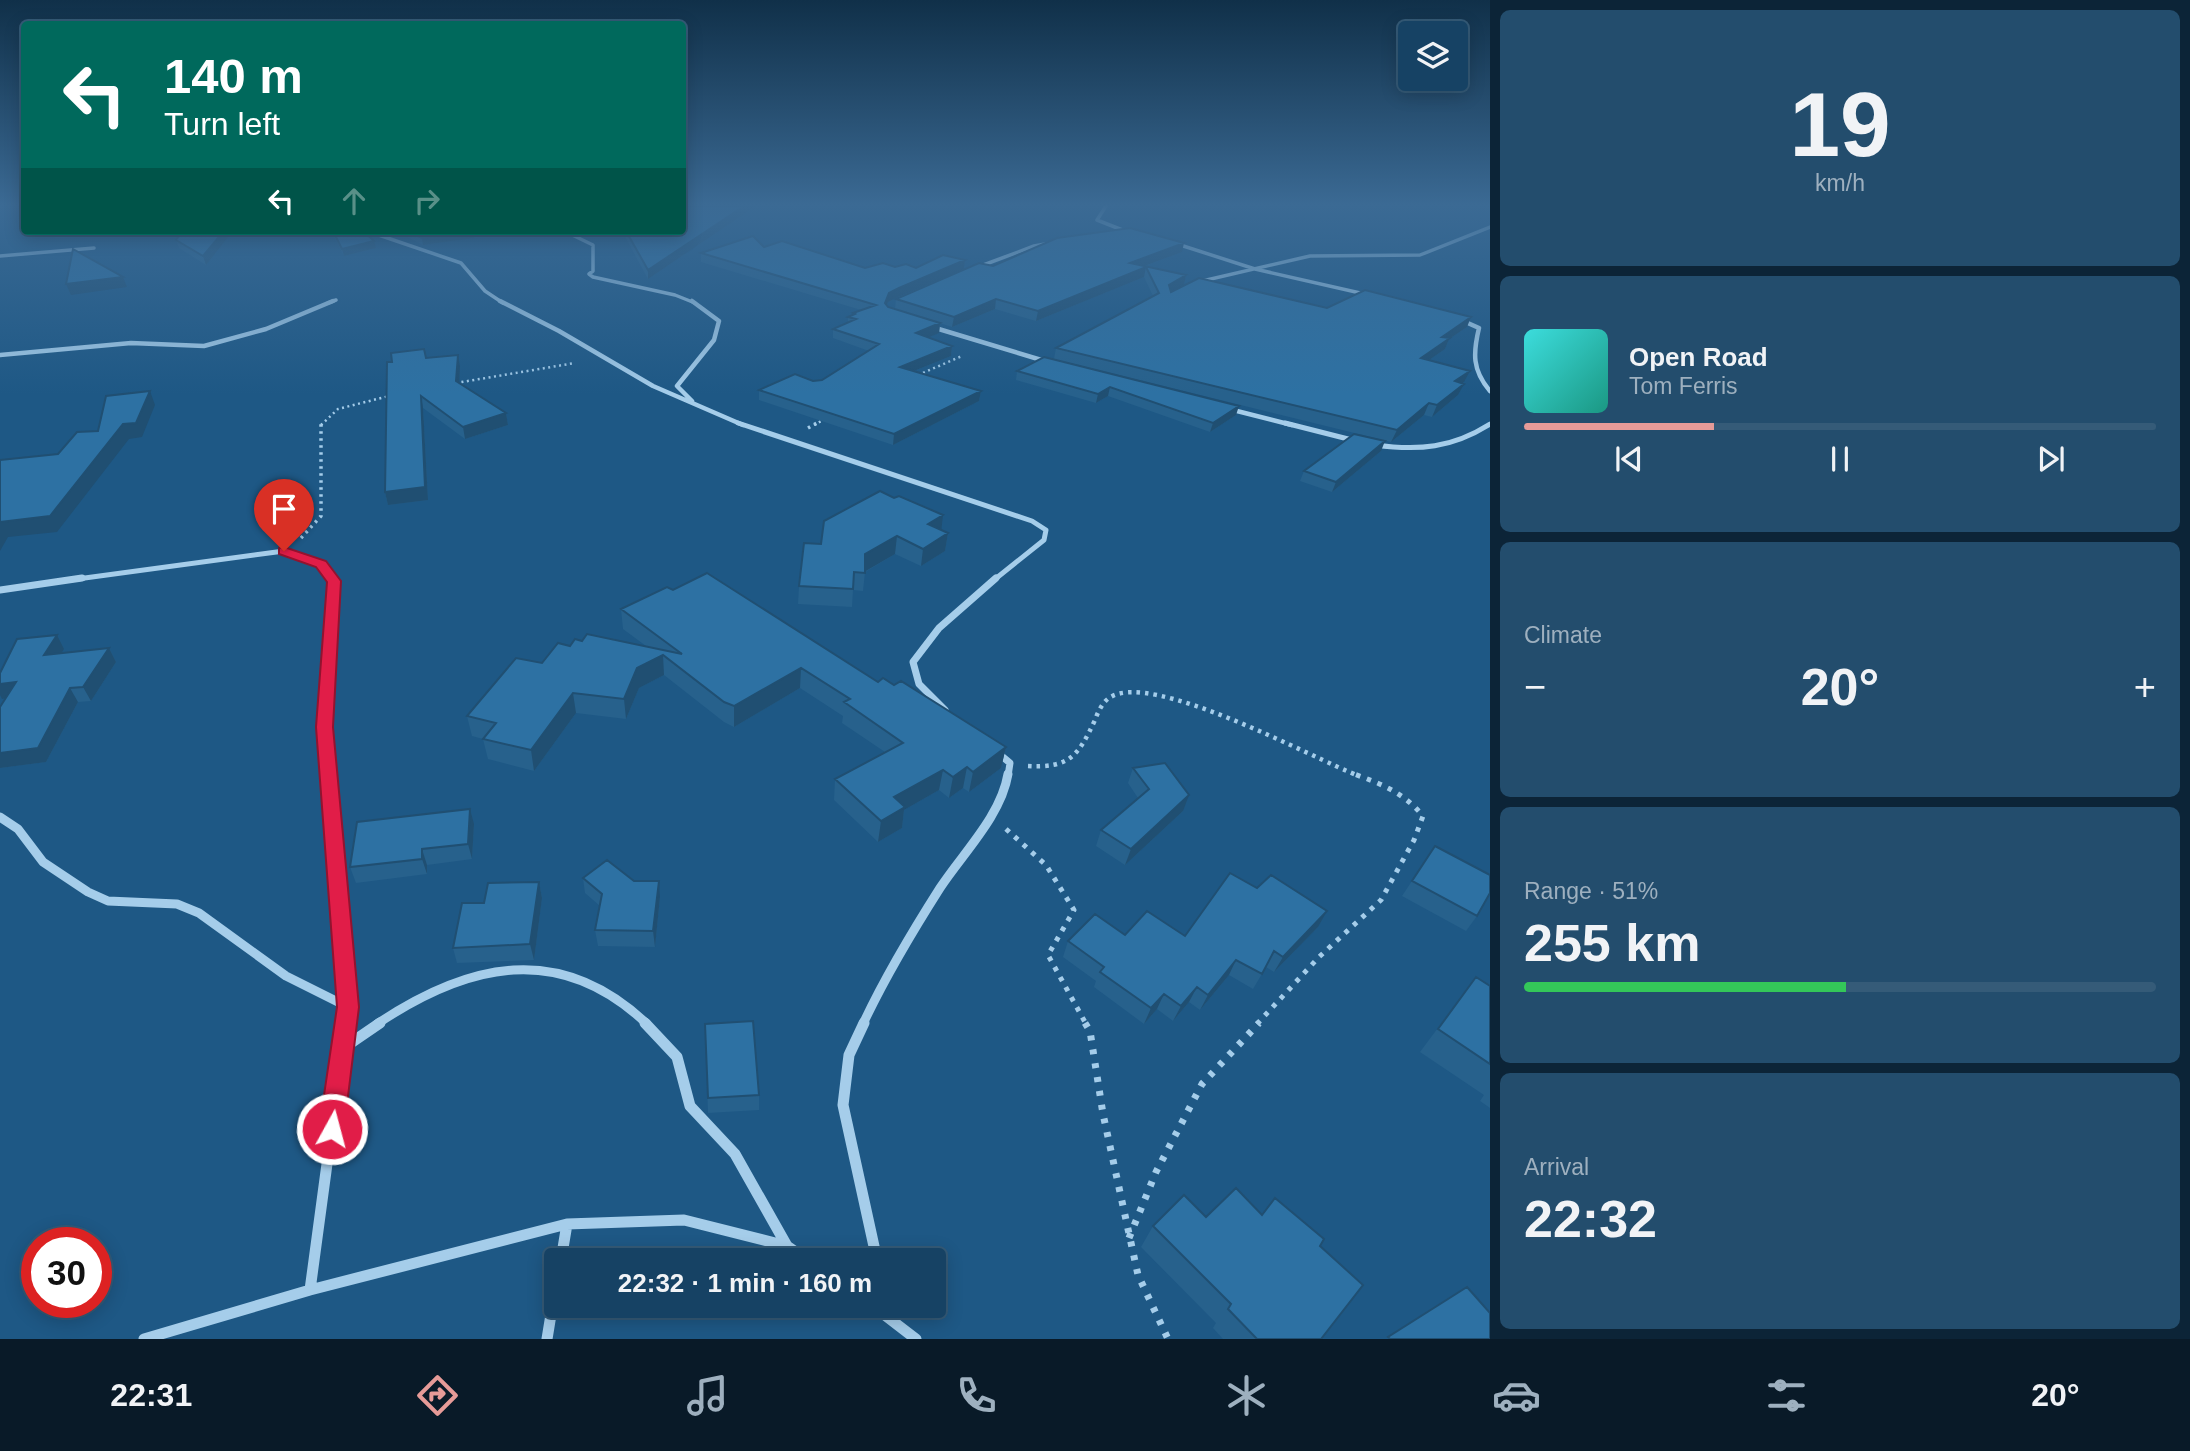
<!DOCTYPE html>
<html lang="en">
<head>
<meta charset="utf-8">
<style>
	body { margin:0; font-family:Helvetica,sans-serif; background:#234d6d; color:#f1f3f6; height:100vh; display:flex; flex-direction:column; font-size:26px; white-space:nowrap }
	* { box-sizing:border-box; margin:0 }
	p { font-size:23px; color:#9eb0bf }
	.icon { flex:none; width:38px; height:38px; fill:none; stroke:currentColor; stroke-width:2; stroke-linecap:round; stroke-linejoin:round }
	.map { position:relative; flex:1; overflow:hidden }
	.details { display:flex; flex-direction:column; gap:10px; padding:10px; background:#0c2437; width:700px }
	.details>* { flex:none }
	.top-card { position:absolute; left:21px; top:21px; width:665px; height:214px; border-radius:7px; box-shadow:0 4px 18px #0003,0 0 0 2px #355b78; background:#00695c; color:#fff; overflow:hidden }
	.tools { position:absolute; left:1398px; top:21px; display:grid; gap:14px }
	.tools a { display:grid; place-items:center; width:70px; height:70px; border-radius:7px; background:#164264; box-shadow:0 4px 18px #0003,0 0 0 2px #355b78; font-size:35px }
	.speed { position:absolute; left:21px; top:1227px; display:flex; gap:14px; font-size:35px; font-weight:700; text-align:center }
	.speed>* { display:grid; place-content:center; width:91px; height:91px; border-radius:50%; background:#164264; box-shadow:0 4px 18px #0003,0 0 0 2px #355b78; line-height:1 }
	.speed .limit { border:10px solid #d22; background:#fff; color:#111 }
	.pin { position:absolute; display:grid; place-items:center; width:60px; height:60px; color:#fff; margin:-72px -30px; border-radius:50% 50% 50% 0; rotate:-45deg; box-shadow:0 0 7px #0007 }
	.pin .icon { rotate:45deg }
	.me { position:absolute; width:77px; margin:-38px; rotate:7deg; stroke-linejoin:round; filter:drop-shadow(0 0 5px #0008) }
	.turn { display:flex; align-items:center; gap:24px; height:147px; padding:0 28px; font-size:32px }
	.turn .icon { width:91px; height:91px; stroke-width:2.5 }
	.turn b { display:block; font-size:49px; line-height:60px }
	.lanes { display:flex; align-items:center; height:66px; padding:0 28px; background:#0003; justify-content:center; gap:35px; direction:ltr }
	.lanes .off { opacity:.35 }
	.big { font-size:52px; font-weight:800; line-height:1.1 }
	.details .tile { flex:1; display:flex; flex-direction:column; justify-content:center; gap:10px; min-width:0; padding:0 24px; border-radius:10px; background:#234d6d }
	.details .dial { align-items:center; gap:0 }
	.dial b { font-size:91px; line-height:1 }
	.song { display:flex; align-items:center; gap:21px }
	.cover { width:84px; height:84px; border-radius:10px; background:linear-gradient(135deg,hsl(180 70% 55%),hsl(170 70% 35%)) }
	.played { height:7px; border-radius:4px; background:linear-gradient(90deg,#e69b98 30%,#355b78 30%) }
	.keys { display:flex; justify-content:space-around; direction:ltr }
	.heat { display:flex; justify-content:space-between; align-items:center; font-size:38px; direction:ltr }
	.charge { height:10px; border-radius:5px; background:linear-gradient(90deg,#34c759 51%,#355b78 0) }
	.trip { position:absolute; left:544px; top:1248px; width:402px; height:70px; border-radius:7px; background:#164264; box-shadow:0 4px 18px #0003,0 0 0 2px #355b78; font-weight:800; line-height:70px; text-align:center }
	.dock { display:flex; height:112px; justify-content:space-around; align-items:center; background:#091a28; color:#9eb0bf }
	.dock .icon { width:49px; height:49px }
	.dock .on { color:#e69b98 }
	.dock b { font-size:32px; color:#f1f3f6 }
	main { display:flex; flex:1; min-height:0 }
	.map>svg:first-child { display:block }
	.lines { fill:none; stroke-linecap:round; stroke-linejoin:round }
	.path-far4 { stroke:#a5cdea; stroke-width:2.5; stroke-dasharray:2 3.5; stroke-linecap:butt }
	.path-far3 { stroke:#a5cdea; stroke-width:3.5; stroke-dasharray:2.5 4.5; stroke-linecap:butt }
	.path-far2 { stroke:#a5cdea; stroke-width:4.5; stroke-dasharray:3.5 5; stroke-linecap:butt }
	.path-far1 { stroke:#a5cdea; stroke-width:5; stroke-dasharray:4.5 7; stroke-linecap:butt }
	.path { stroke:#a5cdea; stroke-width:7; stroke-dasharray:5 9; stroke-linecap:butt }
	.street-far5 { stroke:#a5cdea; stroke-width:3.5 }
	.street-far4 { stroke:#a5cdea; stroke-width:4.5 }
	.street-far3 { stroke:#a5cdea; stroke-width:5 }
	.street-far2 { stroke:#a5cdea; stroke-width:7 }
	.street-far1 { stroke:#a5cdea; stroke-width:9 }
	.street { stroke:#a5cdea; stroke-width:11 }
	.wall { fill:#27618c }
	.shaded-wall { fill:#204f72 }
	.building { fill:#2d71a3; stroke:#204f72; stroke-width:2 }
	.route { fill:#e11d48; stroke:#92132f; stroke-width:2 }
</style>
</head>
<body>
<main>
<div class="map">
<svg width="1490" height="1339" viewBox="0 0 1490 1339">
	<rect width="100%" height="100%" fill="#1e5885"/>
	<g class="lines">
		<!-- path-far4 -->
		<path class="path-far4" d="M 918,375 L 962,356
			M 456,383 L 575,363
			M 321,425 L 338,409 L 389,396
			M 814,425 L 825,419"/>
		<!-- path-far3 -->
		<path class="path-far3" d="M 808,428 L 817,423
			M 301,538 L 321,516 L 321,423"/>
		<!-- path-far2 -->
		<path class="path-far2" d="M 1028,766 C 1070,768 1078,756 1095,720 C 1098,712 1102,703 1109,698 C 1150,669 1312,758 1359,776"/>
		<!-- path-far1 -->
		<path class="path-far1" d="M 1006,829 L 1046,865 L 1074,910 L 1048,955 L 1086,1024
			M 1257,1024 L 1319,957 L 1381,900 L 1414,840 L 1423,816 C 1404,793 1382,784 1354,774"/>
		<!-- path -->
		<path class="path" d="M 1085,1023 L 1090,1031 L 1103,1114 L 1138,1275 L 1168,1339
			M 1129,1238 L 1156,1172 L 1202,1084 L 1259,1023"/>
		<!-- street-far5 -->
		<path class="street-far5" d="M 1106,206 L 1097,220 L 1125,231
			M 367,231 L 461,263 L 485,291 L 503,303
			M 564,231 L 593,245 L 593,271 L 589,274 L 593,277 L 675,295 L 695,303
			M 1174,243 L 1255,269 L 1369,295
			M 0,256 L 94,248
			M 978,267 L 1034,246 L 1056,242
			M 1198,282 L 1310,256 L 1420,255 L 1490,227
			M 328,303 L 336,300"/>
		<!-- street-far4 -->
		<path class="street-far4" d="M 500,301 L 559,331 L 653,386 L 743,425
			M 692,301 L 719,321 L 714,340 L 677,386 L 692,401
			M 1461,320 L 1479,328 C 1473,353 1472,370 1490,391
			M 932,327 L 1048,362
			M 0,355 L 131,343 L 204,346 L 266,329 L 333,301
			M 1229,409 L 1292,425"/>
		<!-- street-far3 -->
		<path class="street-far3" d="M 738,423 L 1032,521 L 1046,530 L 1044,540 L 994,580
			M 1285,423 L 1356,441
			M 1375,445 C 1419,451 1452,448 1490,424
			M 70,580 L 284,551 L 321,564 L 333,580"/>
		<!-- street-far2 -->
		<path class="street-far2" d="M 0,590 L 82,578
			M 945,710 L 919,684 L 913,662 L 939,628 L 996,578
			M 998,753 L 1010,763 L 1008,776
			M 329,776 L 325,727 L 334,581 L 332,578"/>
		<!-- street-far1 -->
		<path class="street-far1" d="M 329,774 L 348,1007 L 346,1024
			M 0,817 L 18,829 L 43,862 L 88,892 L 108,901 L 177,904 L 199,913 L 286,976 L 348,1007
			M 377,1024 C 468,963 560,941 647,1024
			M 863,1024 C 885,977 912,932 940,888 C 963,853 1001,816 1008,774"/>
		<!-- street -->
		<path class="street" d="M 645,1023 L 677,1057 L 690,1106 L 735,1154 L 787,1246
			M 864,1023 L 849,1055 L 843,1105 L 877,1260
			M 342,1049 L 380,1023
			M 561,1260 L 567,1224
			M 310,1290 L 346,1023
			M 873,1306 L 916,1339
			M 144,1339 L 310,1290 L 567,1224 L 684,1220 L 787,1246 L 807,1260
			M 547,1339 L 556,1284"/>
	</g>
	<!-- wall -->
	<path class="wall" d="M 744,214 L 648,279 L 622,231 L 682,231 Z
		M 52,231 L 233,231 L 206,265 L 179,248 L 176,240 L 182,232 L 55,238 Z
		M 331,231 L 363,231 L 376,248 L 344,256 Z
		M 396,231 L 472,231 L 474,238 L 423,245 Z
		M 764,247 L 865,268 L 916,268 L 965,260 L 964,269 L 898,297 L 888,302 L 887,305 L 888,307 L 940,323 L 939,333 L 928,337 L 952,346 L 951,356 L 914,371 L 981,391 L 979,401 L 893,445 L 759,400 L 759,390 L 822,380 L 869,351 L 833,338 L 833,329 L 848,323 L 848,317 L 853,315 L 853,313 L 861,310 L 701,262 L 701,253 Z
		M 1182,252 L 1145,266 L 1186,275 L 1184,285 L 1178,289 L 1467,327 L 1449,339 L 1445,349 L 1429,360 L 1464,382 L 1463,384 L 1458,395 L 1432,417 L 1424,415 L 1391,442 L 1054,359 L 1056,348 L 1153,296 L 1144,277 L 1036,321 L 995,309 L 952,327 L 895,309 L 896,299 L 993,266 Z
		M 1044,357 L 1236,415 L 1210,432 L 1108,396 L 1096,403 L 1016,380 L 1017,371 Z
		M 426,358 L 460,366 L 459,383 L 506,413 L 508,425 L 465,439 L 423,408 L 428,500 L 388,505 L 385,492 Z
		M 1381,451 L 1332,492 L 1300,481 L 1304,471 Z
		M 941,530 L 948,533 L 945,551 L 921,566 L 895,554 L 865,572 L 863,591 L 853,590 L 852,607 L 798,604 L 799,586 L 821,544 Z
		M 673,590 L 878,682 L 894,685 L 1006,747 L 1001,768 L 969,792 L 963,788 L 949,798 L 939,790 L 904,810 L 902,828 L 878,842 L 834,800 L 835,779 L 885,752 L 842,723 L 843,716 L 800,688 L 734,727 L 724,722 L 664,675 L 639,688 L 626,719 L 576,713 L 534,771 L 488,759 L 483,739 L 472,736 L 467,716 L 542,663 L 570,646 L 582,641 L 646,646 L 623,629 L 621,609 Z
		M 109,648 L 116,662 L 91,701 L 78,702 L 46,762 L 0,768 L 0,707 L 5,698 L 2,699 L 64,649 L 61,653 Z
		M 1133,768 L 1183,811 L 1125,865 L 1096,846 L 1101,830 L 1138,798 L 1128,783 Z
		M 474,824 L 472,859 L 427,865 L 427,874 L 356,883 L 350,867 Z
		M 1435,846 L 1477,916 L 1466,931 L 1402,896 Z
		M 583,878 L 660,897 L 655,947 L 598,946 L 595,930 L 600,906 L 585,893 Z
		M 539,882 L 542,898 L 534,960 L 457,963 L 453,948 L 484,903 Z
		M 1318,927 L 1274,972 L 1266,967 L 1253,989 L 1229,975 L 1200,1010 L 1189,1002 L 1173,1021 L 1157,1009 L 1144,1024 L 1094,987 L 1096,981 L 1063,957 L 1068,941 L 1125,935 L 1185,936 Z
		M 1476,977 L 1490,986 L 1490,1108 L 1480,1101 L 1484,1095 L 1420,1052 Z
		M 705,1024 L 759,1095 L 759,1110 L 708,1113 Z
		M 1262,1215 L 1320,1246 L 1321,1339 L 1223,1339 L 1213,1328 L 1216,1323 L 1141,1247 L 1153,1226 L 1206,1217 Z"/>
	<!-- shaded-wall -->
	<path class="shaded-wall" d="M 744,206 L 754,206 L 744,214 L 648,279 L 648,270 Z
		M 224,231 L 233,231 L 206,265 L 203,256 Z
		M 472,231 L 474,238 L 423,245 L 422,238 Z
		M 374,241 L 376,248 L 344,256 L 342,249 Z
		M 1184,243 L 1182,252 L 1128,272 L 1130,263 Z
		M 965,260 L 964,269 L 898,297 L 888,302 L 884,312 L 885,303 L 889,293 L 899,288 Z
		M 1146,267 L 1144,277 L 1036,321 L 1038,311 Z
		M 1186,275 L 1184,285 L 1167,295 L 1169,285 Z
		M 123,277 L 127,287 L 71,295 L 66,284 Z
		M 996,299 L 995,309 L 952,327 L 954,317 Z
		M 1471,317 L 1467,327 L 1449,339 L 1445,349 L 1416,369 L 1421,358 L 1442,337 Z
		M 940,323 L 939,333 L 915,343 L 916,333 Z
		M 952,346 L 951,356 L 899,377 L 900,367 Z
		M 458,355 L 460,366 L 459,393 L 456,381 Z
		M 1470,371 L 1464,382 L 1450,393 L 1455,381 Z
		M 1464,384 L 1458,395 L 1432,417 L 1437,405 Z
		M 1110,387 L 1108,396 L 1096,403 L 1098,394 Z
		M 150,391 L 155,405 L 142,437 L 129,439 L 57,532 L 8,537 L 0,551 L 0,522 Z
		M 981,391 L 979,401 L 893,445 L 894,434 Z
		M 421,396 L 423,408 L 428,500 L 388,505 L 385,492 Z
		M 1429,403 L 1424,415 L 1391,442 L 1397,430 Z
		M 1239,406 L 1236,415 L 1210,432 L 1213,423 Z
		M 506,413 L 508,425 L 465,439 L 463,427 Z
		M 1385,441 L 1381,451 L 1332,492 L 1336,482 Z
		M 943,515 L 941,533 L 928,524 Z
		M 948,533 L 945,551 L 921,566 L 923,549 Z
		M 897,536 L 895,554 L 864,572 L 865,554 Z
		M 57,635 L 64,649 L 52,669 L 44,655 Z
		M 109,648 L 116,662 L 91,701 L 83,687 Z
		M 663,655 L 664,675 L 639,688 L 626,719 L 624,699 L 637,668 Z
		M 801,668 L 800,688 L 734,727 L 734,706 Z
		M 16,682 L 24,696 L 2,699 L 0,695 L 0,684 Z
		M 70,688 L 78,702 L 46,762 L 0,768 L 0,753 Z
		M 573,693 L 576,713 L 534,771 L 531,750 Z
		M 1006,747 L 1001,768 L 969,792 L 973,772 Z
		M 967,767 L 963,788 L 949,798 L 953,777 Z
		M 943,770 L 939,790 L 904,810 L 902,828 L 878,842 L 881,821 L 894,797 Z
		M 1189,795 L 1183,811 L 1125,865 L 1131,849 Z
		M 470,809 L 474,824 L 472,859 L 468,844 Z
		M 422,849 L 427,865 L 427,874 L 422,859 Z
		M 659,881 L 660,897 L 655,947 L 653,931 Z
		M 539,882 L 542,898 L 534,960 L 530,944 Z
		M 1327,911 L 1318,927 L 1274,972 L 1283,957 Z
		M 1236,960 L 1229,975 L 1200,1010 L 1208,995 Z
		M 1197,987 L 1189,1002 L 1173,1021 L 1181,1006 Z
		M 1164,994 L 1157,1009 L 1144,1024 L 1151,1008 Z"/>
	<!-- building -->
	<path class="building" d="M 682,206 L 744,206 L 648,270 L 626,231 L 682,231 Z
		M 1130,228 L 1184,243 L 1130,263 L 1186,275 L 1169,285 L 1171,292 L 1199,278 L 1327,308 L 1365,290 L 1471,317 L 1442,337 L 1450,338 L 1421,358 L 1470,371 L 1455,381 L 1464,384 L 1437,405 L 1429,403 L 1397,430 L 1056,348 L 1159,293 L 1146,267 L 1038,311 L 996,299 L 954,317 L 896,299 L 979,263 L 993,266 L 1057,238 Z
		M 183,231 L 224,231 L 203,256 L 176,240 Z
		M 333,231 L 363,231 L 374,241 L 342,249 Z
		M 407,231 L 470,231 L 422,238 Z
		M 753,236 L 764,247 L 782,241 L 865,268 L 883,263 L 895,267 L 906,264 L 916,268 L 943,255 L 965,260 L 899,288 L 889,293 L 885,303 L 888,307 L 940,323 L 916,333 L 952,346 L 900,367 L 981,391 L 894,434 L 759,390 L 795,374 L 813,381 L 822,380 L 879,344 L 833,329 L 856,319 L 848,317 L 855,314 L 853,313 L 876,305 L 701,253 Z
		M 73,249 L 123,277 L 66,284 Z
		M 424,349 L 426,358 L 458,355 L 456,381 L 506,413 L 463,427 L 421,396 L 425,487 L 385,492 L 387,362 L 392,362 L 391,353 Z
		M 1044,357 L 1239,406 L 1213,423 L 1110,387 L 1098,394 L 1017,371 Z
		M 150,391 L 136,423 L 123,424 L 50,516 L 0,522 L 0,460 L 58,454 L 77,432 L 98,431 L 106,396 Z
		M 1354,434 L 1385,441 L 1336,482 L 1304,471 Z
		M 880,491 L 894,498 L 899,496 L 943,515 L 928,524 L 948,533 L 923,549 L 897,536 L 865,554 L 865,573 L 854,572 L 853,589 L 799,586 L 804,543 L 821,544 L 824,521 Z
		M 707,573 L 878,682 L 883,678 L 894,685 L 901,681 L 1006,747 L 973,772 L 967,767 L 953,777 L 943,770 L 894,797 L 905,807 L 881,821 L 835,779 L 903,743 L 844,702 L 850,699 L 801,668 L 734,706 L 724,702 L 663,655 L 637,668 L 624,699 L 573,693 L 531,750 L 483,739 L 496,723 L 467,716 L 516,658 L 542,663 L 558,643 L 570,646 L 575,639 L 582,641 L 587,634 L 682,654 L 621,609 L 667,587 L 673,590 Z
		M 57,635 L 44,655 L 109,648 L 83,687 L 70,688 L 38,748 L 0,753 L 0,707 L 16,682 L 0,684 L 0,673 L 17,639 Z
		M 1165,763 L 1189,795 L 1131,849 L 1101,830 L 1149,789 L 1133,768 Z
		M 470,809 L 468,844 L 422,849 L 422,859 L 350,867 L 357,822 Z
		M 1435,846 L 1490,875 L 1490,893 L 1477,916 L 1412,881 Z
		M 607,860 L 634,881 L 659,881 L 653,931 L 595,930 L 602,894 L 583,878 Z
		M 1230,873 L 1257,888 L 1271,875 L 1327,911 L 1283,957 L 1274,951 L 1262,974 L 1236,960 L 1208,995 L 1197,987 L 1181,1006 L 1164,994 L 1151,1008 L 1100,972 L 1104,967 L 1068,941 L 1095,914 L 1125,935 L 1147,911 L 1185,936 Z
		M 539,882 L 530,944 L 453,948 L 462,903 L 484,903 L 488,883 Z
		M 1476,977 L 1490,986 L 1490,1064 L 1438,1029 Z
		M 753,1021 L 759,1095 L 708,1098 L 705,1024 Z
		M 1236,1188 L 1262,1215 L 1275,1198 L 1324,1239 L 1320,1246 L 1363,1285 L 1321,1339 L 1257,1339 L 1228,1309 L 1231,1304 L 1153,1226 L 1184,1195 L 1206,1217 Z
		M 1467,1287 L 1490,1313 L 1490,1339 L 1390,1339 L 1388,1337 Z"/>
	<!-- sky -->
	<linearGradient id="sky" x2="0" y2="1"><stop stop-color="#103049"/><stop offset="0.52" stop-color="#3b6a94"/><stop offset="1" stop-color="#3b6a94" stop-opacity="0"/></linearGradient>
	<rect width="1490" height="394" fill="url(#sky)"/>
	<!-- route -->
	<path class="route" d="M 284,547 L 326,561 L 341,581 L 333,727 L 359,1007 L 344,1129 L 340,1138 L 332,1142 L 323,1138 L 319,1129 L 337,1007 L 316,727 L 327,582 L 316,567 L 279,554 L 279,548 Z"/>
</svg>
<div class="tools">
<a><svg class="icon" aria-label="layers" viewBox="0 0 24 24"><path d="M12 4l9 5-9 5-9-5zM3 14l9 5 9-5"/></svg></a>
</div>
<div class="speed"><div class="limit">30</div></div>
<div class="pin" style="left:284px;top:551px;background:#d93025"><svg class="icon" aria-label="arrive" viewBox="0 0 24 24"><path d="M6 21V4h12l-3 4 3 4H6"/></svg></div>
<svg class="me" style="left:332px;top:1129px" viewBox="-20 -20 40 40"><circle r="17" fill="#e11d48" stroke="#fff" stroke-width="3"/><path d="M0-11L8 9 0 5-8 9z" fill="#fff"/></svg>
<div class="trip">22:32 · 1 min · 160 m</div>
<div class="top-card">
<div class="turn"><svg class="icon" aria-label="left" viewBox="0 0 24 24"><path d="M17 20v-9H6M10 6l-5 5 5 5"/></svg><div><b>140 m</b>Turn left</div></div>
<div class="lanes"><svg class="icon" aria-label="left" viewBox="0 0 24 24"><path d="M17 20v-9H6M10 6l-5 5 5 5"/></svg><svg class="icon off" aria-label="ahead" viewBox="0 0 24 24"><path d="M12 20V5M6 11l6-6 6 6"/></svg><svg class="icon off" aria-label="right" viewBox="0 0 24 24"><path d="M7 20v-9h11M14 6l5 5-5 5"/></svg></div>
</div>
</div>
<section class="details">
<div class="tile dial"><b>19</b><p>km/h</p></div>
<div class="tile">
<div class="song"><i class="cover"></i><div><b>Open Road</b><p>Tom Ferris</p></div></div>
<div class="played"></div>
<div class="keys"><svg class="icon" aria-label="previous" viewBox="0 0 24 24"><path d="M18 5L8 12l10 7zM5 5v14"/></svg><svg class="icon" aria-label="pause" viewBox="0 0 24 24"><path d="M8 5v14M16 5v14"/></svg><svg class="icon" aria-label="next" viewBox="0 0 24 24"><path d="M6 5l10 7-10 7zM19 5v14"/></svg></div>
</div>
<div class="tile"><p>Climate</p>
<div class="heat"><a>−</a><b class="big">20°</b><a>+</a></div>
</div>
<div class="tile"><p>Range · 51%</p><b class="big">255 km</b><div class="charge"></div></div>
<div class="tile"><p>Arrival</p><b class="big">22:32</b></div>
</section>
</main>
<nav class="dock">
<b>22:31</b>
<svg class="icon on" aria-label="directions" viewBox="0 0 24 24"><path d="M12 3l9 9-9 9-9-9zM9 14v-3h6M13 9l2 2-2 2"/></svg>
<svg class="icon" aria-label="music" viewBox="0 0 24 24"><path d="M9 18V5l10-2v13"/><circle cx="6" cy="18" r="3"/><circle cx="16" cy="16" r="3"/></svg>
<svg class="icon" aria-label="phone" viewBox="0 0 24 24"><path d="M5 4h4l2 5-3 2q2 4 5 5l2-3 5 2v4C11 20 4 13 5 4z"/></svg>
<svg class="icon" aria-label="climate" viewBox="0 0 24 24"><path d="M12 3v18M4 7l16 10M4 17L20 7"/></svg>
<svg class="icon" aria-label="car" viewBox="0 0 24 24"><path d="M5 17H2v-5l4-1 3-4h7l3 4 3 1v5h-3M9 17h6M6 11h13"/><circle cx="7" cy="17" r="2"/><circle cx="17" cy="17" r="2"/></svg>
<svg class="icon" aria-label="filters" viewBox="0 0 24 24"><path d="M4 7h16M4 17h16"/><circle cx="9" cy="7" r="2"/><circle cx="15" cy="17" r="2"/></svg>
<b>20°</b>
</nav>
</body>
</html>
